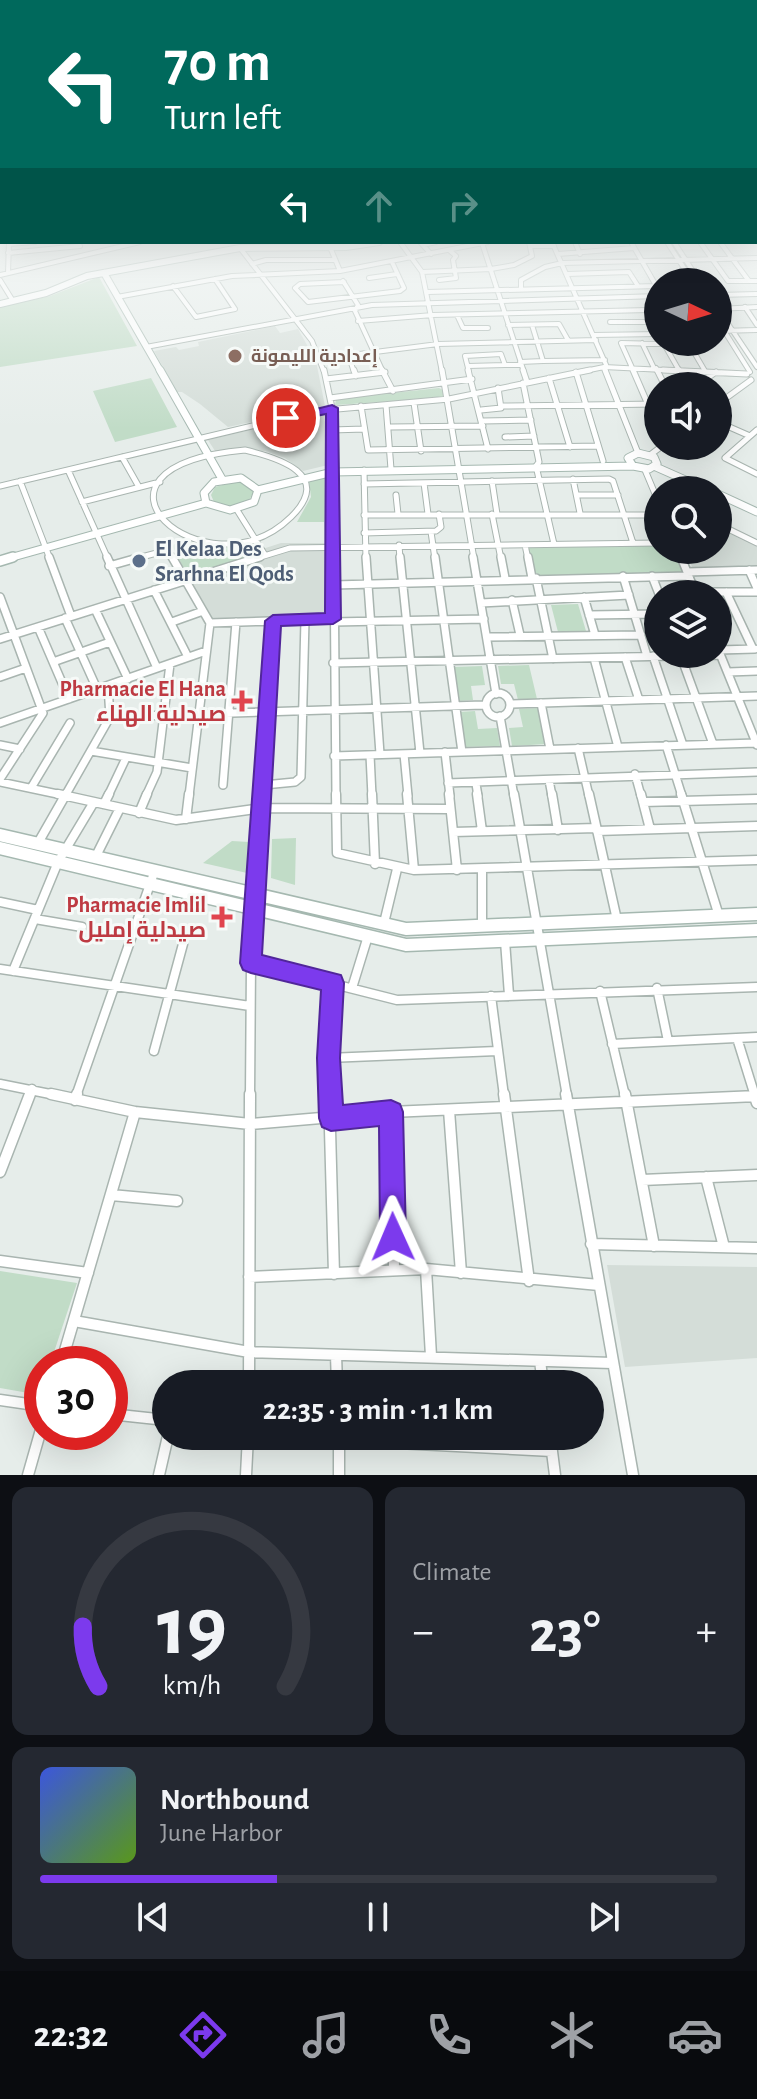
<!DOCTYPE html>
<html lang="en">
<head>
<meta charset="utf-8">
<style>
	body { margin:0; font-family:"Alegreya Sans",Cairo,sans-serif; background:#242831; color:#f1f3f6; height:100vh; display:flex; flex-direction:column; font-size:30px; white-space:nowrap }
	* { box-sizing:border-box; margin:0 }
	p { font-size:26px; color:#9ea1a6 }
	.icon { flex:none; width:44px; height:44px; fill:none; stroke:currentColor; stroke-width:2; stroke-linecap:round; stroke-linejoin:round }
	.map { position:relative; height:1475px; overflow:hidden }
	.side { display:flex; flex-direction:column; gap:12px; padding:12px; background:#0d0f14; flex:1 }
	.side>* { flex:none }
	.banner { position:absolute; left:0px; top:0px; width:758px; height:244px; box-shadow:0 8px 32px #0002; background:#00695c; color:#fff; overflow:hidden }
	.needle { width:52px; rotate:94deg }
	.buttons { position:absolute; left:644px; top:268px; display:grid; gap:16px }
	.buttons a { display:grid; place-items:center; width:88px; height:88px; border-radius:50%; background:#171b24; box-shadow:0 8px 32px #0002; font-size:40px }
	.speed { position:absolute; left:24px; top:1346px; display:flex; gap:16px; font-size:40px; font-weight:700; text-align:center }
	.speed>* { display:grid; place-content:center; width:104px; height:104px; border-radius:50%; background:#171b24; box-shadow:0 8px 32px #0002; line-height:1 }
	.speed .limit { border:12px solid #d22; background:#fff; color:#111 }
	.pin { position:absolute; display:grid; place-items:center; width:68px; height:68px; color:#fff; margin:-34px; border:4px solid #fff; border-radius:50%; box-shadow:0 2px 8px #0007 }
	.me { position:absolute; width:88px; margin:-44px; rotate:359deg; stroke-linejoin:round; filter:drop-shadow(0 0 6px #0008) }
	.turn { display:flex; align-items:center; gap:28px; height:168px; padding:0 32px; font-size:36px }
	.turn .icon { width:104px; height:104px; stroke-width:2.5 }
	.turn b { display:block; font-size:56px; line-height:68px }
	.lanes { display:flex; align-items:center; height:76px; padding:0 32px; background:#0003; justify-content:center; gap:40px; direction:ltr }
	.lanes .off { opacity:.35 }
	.big { font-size:60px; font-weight:600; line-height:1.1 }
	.side .widget { flex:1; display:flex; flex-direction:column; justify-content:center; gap:12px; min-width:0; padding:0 28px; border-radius:16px; background:#242831 }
	.side .dial { align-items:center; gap:0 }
	.dial svg { height:208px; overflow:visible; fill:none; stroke:#363941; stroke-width:7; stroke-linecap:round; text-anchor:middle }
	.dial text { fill:#f1f3f6; stroke:none }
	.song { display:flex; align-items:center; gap:24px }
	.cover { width:96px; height:96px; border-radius:12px; background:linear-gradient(135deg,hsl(230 70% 55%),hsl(90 70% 35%)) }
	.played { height:8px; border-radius:4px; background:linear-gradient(90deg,#7c3aed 35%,#363941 35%) }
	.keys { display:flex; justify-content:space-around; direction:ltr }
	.heat { display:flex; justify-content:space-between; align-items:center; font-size:44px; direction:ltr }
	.side .tiles { flex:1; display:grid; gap:12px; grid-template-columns:1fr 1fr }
	.widget:last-child { grid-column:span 2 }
	.trip { position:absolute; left:152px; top:1370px; width:452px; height:80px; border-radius:40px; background:#171b24; box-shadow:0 8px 32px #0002; font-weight:600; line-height:80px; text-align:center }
	.menu { display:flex; height:128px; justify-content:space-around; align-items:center; background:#090b0e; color:#9ea1a6 }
	.menu .icon { width:56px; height:56px }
	.menu .on { color:#7c3aed }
	.menu b { font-size:36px; color:#f1f3f6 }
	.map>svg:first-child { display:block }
	.built { fill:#d4ddd8 }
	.green { fill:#c1dcc7 }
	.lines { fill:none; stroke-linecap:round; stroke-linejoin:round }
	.street-far4-casing { stroke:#a9b5b0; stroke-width:6 }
	.street-far3-casing { stroke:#a9b5b0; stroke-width:7 }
	.street-far2-casing { stroke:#a9b5b0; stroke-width:10 }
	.street-far1-casing { stroke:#a9b5b0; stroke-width:11 }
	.street-casing { stroke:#a9b5b0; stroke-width:13 }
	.secondary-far3-casing { stroke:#a5b8b0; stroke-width:8 }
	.secondary-far2-casing { stroke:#a5b8b0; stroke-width:9 }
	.secondary-far1-casing { stroke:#a5b8b0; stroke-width:12 }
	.secondary-casing { stroke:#a5b8b0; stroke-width:15 }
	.street-far4 { stroke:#fff; stroke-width:4 }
	.street-far3 { stroke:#fff; stroke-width:5 }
	.street-far2 { stroke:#fff; stroke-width:7 }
	.street-far1 { stroke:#fff; stroke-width:8 }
	.street { stroke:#fff; stroke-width:10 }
	.secondary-far3 { stroke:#fff; stroke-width:6 }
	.secondary-far2 { stroke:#fff; stroke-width:7 }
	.secondary-far1 { stroke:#fff; stroke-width:9 }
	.secondary { stroke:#fff; stroke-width:12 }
	.route { fill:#7c3aed; stroke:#51269a; stroke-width:2 }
	.education-dot { fill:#8d6e63; stroke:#f6faf8; stroke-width:3 }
	.service-dot { fill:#5c6f8a; stroke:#f6faf8; stroke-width:3 }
	.health-dot { fill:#e0444e; stroke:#f6faf8; stroke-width:3 }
	.labels { text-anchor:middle; stroke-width:6; stroke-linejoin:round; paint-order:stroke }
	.far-education-label { font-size:18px; font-weight:bold; fill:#785e54; stroke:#f6faf8; text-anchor:start }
	.service-label { font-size:22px; font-weight:bold; fill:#4e5e75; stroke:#f6faf8; text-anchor:start }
	.health-label { font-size:22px; font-weight:bold; fill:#be3a42; stroke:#f6faf8; text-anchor:end }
</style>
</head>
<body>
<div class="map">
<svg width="757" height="1475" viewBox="0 0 757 1475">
	<rect width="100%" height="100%" fill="#e6edea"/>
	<!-- built -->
	<path class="built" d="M 275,326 L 280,333 L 298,329 L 316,361 L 325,406 L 228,427 L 200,404 L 182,392 L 177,392 L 154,351 L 176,347 L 179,350 L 199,346 L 198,342 Z
		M 328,412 L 328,465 L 303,471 L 285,458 L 265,451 L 215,451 L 208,440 Z
		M 718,528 L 757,547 L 757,567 L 693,569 L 685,550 L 718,550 Z
		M 281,543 L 336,543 L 336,623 L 206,627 L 179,576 Z
		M 607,1265 L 757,1267 L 757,1358 L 625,1367 Z"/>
	<!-- green -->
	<path class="green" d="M 99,277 L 137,346 L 0,367 L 0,307 L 50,296 Z
		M 151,378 L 177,427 L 115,442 L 93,391 Z
		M 439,388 L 445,391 L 444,398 L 335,405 L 336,399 Z
		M 328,476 L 329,537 L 325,543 L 324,522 L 297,522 L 311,497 L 309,481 Z
		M 238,481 L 254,491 L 248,502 L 230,507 L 214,502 L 211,495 L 215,487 Z
		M 185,541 L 219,547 L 251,543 L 257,555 L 188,577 L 172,545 Z
		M 658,545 L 658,550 L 674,550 L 683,573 L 542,576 L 534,572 L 528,548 Z
		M 578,604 L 586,631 L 558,632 L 551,605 Z
		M 529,665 L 537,699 L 518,700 L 514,684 L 501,684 L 498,666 Z
		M 482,666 L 485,685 L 471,686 L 473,700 L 458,701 L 453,667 Z
		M 539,708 L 547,744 L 512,746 L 509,728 L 523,727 L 519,709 Z
		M 475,711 L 478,729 L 497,728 L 500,746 L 464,747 L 459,712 Z
		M 296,838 L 295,885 L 271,878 L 272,839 Z
		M 232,841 L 249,842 L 247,873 L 203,863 Z
		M 0,1271 L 77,1283 L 50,1364 L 42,1364 L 40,1395 L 0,1388 Z"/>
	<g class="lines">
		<!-- street-far4 casing -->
		<g class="street-far4-casing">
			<path id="street-far4" d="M 400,242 L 422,272 L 442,372
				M 420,242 L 431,254
				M 552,242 L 607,367
				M 575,242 L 580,254
				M 631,242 L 658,289
				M 667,242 L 693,282
				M 674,242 L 700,282
				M 700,242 L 728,281 L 749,281
				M 720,242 L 749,281 L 757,281
				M 482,243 L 524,372
				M 9,244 L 35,242
				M 423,245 L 436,242
				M 531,246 L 554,246
				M 330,247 L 340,271
				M 240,248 L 312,341 L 324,372
				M 8,253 L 80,246
				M 558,254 L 634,248
				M 252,264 L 266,260 L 335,260
				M 422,272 L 491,269 L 514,265 L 532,256 L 529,242
				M 8,273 L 9,242
				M 567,274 L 629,272 L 638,286
				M 0,275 L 140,242
				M 369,278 L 397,274
				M 0,280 L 13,301
				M 439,280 L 456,278 L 453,260 L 456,256 L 449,250
				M 343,281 L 358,305 L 355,311 L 383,372
				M 344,282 L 300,284 L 295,288 L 308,302 L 400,291 L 404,288 L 392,262
				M 173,286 L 196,317 L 235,309 L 215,279
				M 521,289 L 521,280 L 545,267 L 562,263 L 757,258
				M 428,292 L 656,286
				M 718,295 L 757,294
				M 117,297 L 232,276 L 340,271 L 488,242
				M 745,307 L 757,325
				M 718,309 L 757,367
				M 718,309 L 757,307
				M 457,315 L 463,328 L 488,328
				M 358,321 L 433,315 L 649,310
				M 718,321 L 750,372
				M 610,322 L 658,322
				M 508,325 L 559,324 L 568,340
				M 532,325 L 543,361 L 605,360
				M 718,331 L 757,330
				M 594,335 L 658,334
				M 688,342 L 705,371
				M 642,343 L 654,368
				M 146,347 L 372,305 L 658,296
				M 320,359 L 438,344 L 596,340
				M 520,362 L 543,361
				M 351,363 L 354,372
				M 468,366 L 505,365
				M 604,367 L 606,372
				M 656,368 L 658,372
				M 469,372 L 465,356 L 501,354 L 505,365 L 521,365
				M 580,372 L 604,367 L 704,372
				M 634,372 L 621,343 L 664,344 L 680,372"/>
		</g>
		<!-- street-far3 casing -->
		<g class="street-far3-casing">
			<path id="street-far3" d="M 324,370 L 332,408 L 334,559
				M 354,370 L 356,376
				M 382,370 L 393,391
				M 442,370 L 474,559
				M 468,370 L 488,449
				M 523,370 L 527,382
				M 605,370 L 638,453
				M 633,370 L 656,423
				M 657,370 L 665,386
				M 663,370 L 747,374
				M 679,370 L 688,386
				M 576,372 L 603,461
				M 549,378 L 570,447
				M 326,379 L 385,372
				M 523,383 L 539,462 L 536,466 L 554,544
				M 696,386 L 716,372
				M 330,398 L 472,379
				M 414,403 L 421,451
				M 718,404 L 751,380
				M 386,405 L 391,469
				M 361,406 L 368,450 L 598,446
				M 501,406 L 658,404
				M 481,410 L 501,408 L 498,388
				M 482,421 L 531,420
				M 718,422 L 750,436
				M 390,427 L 483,426
				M 332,430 L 364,429
				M 757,430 L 725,458 L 757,474
				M 505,437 L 534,436
				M 245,450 C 279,458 334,475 291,517 C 206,600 55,467 245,450 Z
				M 650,455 L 662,446
				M 122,457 L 139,487
				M 68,470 L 108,559
				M 364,470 L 366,559
				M 645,470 L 658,501
				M 573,479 L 580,513
				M 20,481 L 50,559
				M 492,481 L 497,514
				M 424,483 L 428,514
				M 364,484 L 609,479 L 613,481 L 633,543
				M 0,486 L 315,411 L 449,399 L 590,370
				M 396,495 L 398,514
				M 577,495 L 618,495
				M 82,502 L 160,482
				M 237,510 L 265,555
				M 492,514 L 501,559
				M 364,515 L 658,515
				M 718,524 L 757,543
				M 431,532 L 435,559
				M 364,533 L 436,531 L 441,527 L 439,514
				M 399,545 L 400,559
				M 525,545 L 528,559
				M 678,550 L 682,559
				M 134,559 L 168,550 L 173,559
				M 254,559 L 290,548 L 658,543"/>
		</g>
		<!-- street-far2 casing -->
		<g class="street-far2-casing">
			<path id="street-far2" d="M 49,557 L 71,616
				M 107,557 L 157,668
				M 172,557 L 210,623 L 189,796
				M 334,557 L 336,796
				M 366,557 L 380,754
				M 400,557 L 420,753
				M 435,557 L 462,752
				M 473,557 L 496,694
				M 501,557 L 505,578
				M 528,557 L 532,578
				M 681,557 L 696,594
				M 109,566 L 141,557
				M 749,570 L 757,588
				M 687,572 L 757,570
				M 623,576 L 647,656
				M 652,576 L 659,594
				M 536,578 L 553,659
				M 333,585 L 688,576
				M 154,590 L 188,657
				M 695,592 L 757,592
				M 726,592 L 753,649
				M 0,597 L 43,713 L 0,779
				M 584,597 L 595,635
				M 512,600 L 520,635
				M 481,603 L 629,595
				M 95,609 L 128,679
				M 589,615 L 658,614
				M 65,618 L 97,689
				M 172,622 L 203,611
				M 333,622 L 484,619
				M 210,623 L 333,619
				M 38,627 L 69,699
				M 487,637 L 641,635
				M 0,639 L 260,557
				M 718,649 L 757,745
				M 719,650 L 755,649
				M 680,654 L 713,744
				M 653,656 L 683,745
				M 625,657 L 639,700
				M 594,658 L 618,747
				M 53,662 L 110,642
				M 333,663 L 720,655
				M 728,672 L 757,671
				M 0,677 L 26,668
				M486 705a12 12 0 1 1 24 0a12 12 0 1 1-24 0Z
				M 541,703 L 550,749
				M 512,704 L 757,696
				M 500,716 L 514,796
				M 110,717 L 483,705
				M 0,723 L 206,651
				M 0,745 L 20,749
				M 666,745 L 682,796
				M 578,748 L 589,796
				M 91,751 L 192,768
				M 445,752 L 450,796
				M 404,754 L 408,796
				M 370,755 L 372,796
				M 334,756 L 756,743
				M 635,774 L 641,796
				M 549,780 L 552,796
				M 0,782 L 67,796
				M 448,783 L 757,772
				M 476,784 L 478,796
				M 223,785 L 236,622
				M 264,785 L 295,782 L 301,777 L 305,620
				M 31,788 L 70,723
				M 65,796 L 110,717 L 108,686
				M 108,796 L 126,758
				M 146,796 L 157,772 L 170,664
				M 262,796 L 273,621"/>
		</g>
		<!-- street-far1 casing -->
		<g class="street-far1-casing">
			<path id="street-far1" d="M 58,794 L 176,820 L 262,808 L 450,809
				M 336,794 L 337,853 L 414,870 L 757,860
				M 372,794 L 375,864
				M 407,794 L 414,870
				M 449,794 L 457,870
				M 477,794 L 482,831
				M 514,794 L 567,1096
				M 552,794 L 558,830
				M 589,794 L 617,920
				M 641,794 L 643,802 L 757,799
				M 681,794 L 719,916
				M 643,802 L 650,829
				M 104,804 L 109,794
				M 139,813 L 147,794
				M 186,819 L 189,794
				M 597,831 L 757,826
				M 453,832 L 596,828
				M 38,843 L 66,794
				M 96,856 L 120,808
				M 482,869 L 482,926
				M 0,902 L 38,910
				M 35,919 L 82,927
				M 384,923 L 397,869
				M 505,941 L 509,995
				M 251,963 L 397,1000 L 757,987
				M 0,969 L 250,1006
				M 13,971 L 58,862 L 94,802
				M 352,988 L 368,936
				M 657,988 L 668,1041
				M 600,991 L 625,1096
				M 491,996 L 504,1096
				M 737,1038 L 755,1096
				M 612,1044 L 757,1037
				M 154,1051 L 183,944
				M 328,1058 L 497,1051
				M 0,1084 L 60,1096
				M 29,1096 L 32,1089
				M 76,1096 L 155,870
				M 250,1096 L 251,963 L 262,794
				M 329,1096 L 333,983
				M 746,1096 L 757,1096"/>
		</g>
		<!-- street casing -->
		<g class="street-casing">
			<path id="street" d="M 51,1094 L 135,1112 L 250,1124 L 391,1112 L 757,1096
				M 329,1094 L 334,1274
				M 504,1094 L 529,1281
				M 566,1094 L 633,1475
				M 625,1094 L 654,1246
				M 754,1094 L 757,1103
				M 75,1100 L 77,1094
				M 449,1110 L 461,1273
				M 391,1112 L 394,1269
				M 0,1172 L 30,1094
				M 706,1177 L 724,1247
				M 642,1180 L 757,1175
				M 111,1195 L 177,1201
				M 591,1244 L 757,1248
				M 0,1261 L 88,1273
				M 426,1269 L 431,1356
				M 249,1277 L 426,1269 L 599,1285
				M 74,1321 L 249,1352 L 612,1363
				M 336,1355 L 337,1384
				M 540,1361 L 543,1384
				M 61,1364 L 135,1112
				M 249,1384 L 250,1094
				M 0,1400 L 42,1406
				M 110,1414 L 166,1420
				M 550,1436 L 555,1475
				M 339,1437 L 339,1475
				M 339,1440 L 552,1451
				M 28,1475 L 42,1426
				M 159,1475 L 168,1436
				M 246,1475 L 248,1436"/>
		</g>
		<!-- secondary-far3 casing -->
		<g class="secondary-far3-casing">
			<path id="secondary-far3" d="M 104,273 L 161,372
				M 0,304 L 46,293 L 87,276 L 240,248 L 346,247 L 379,242"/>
		</g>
		<!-- secondary-far2 casing -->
		<g class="secondary-far2-casing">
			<path id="secondary-far2" d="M 160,370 L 222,479
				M 638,453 L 654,457 L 657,464 L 649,469 L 633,466 L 628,458 Z
				M 656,467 L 708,490
				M 241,478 L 258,490 L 254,502 L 230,510 L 206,503 L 204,493 L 214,482 Z
				M 258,490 L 333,472 L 633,466
				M 718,494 L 757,512
				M 6,559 L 206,503"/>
		</g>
		<!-- secondary-far1 casing -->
		<g class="secondary-far1-casing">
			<path id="secondary-far1" d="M 0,561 L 13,557"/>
		</g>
		<!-- secondary casing -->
		<g class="secondary-casing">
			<path id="secondary" d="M 0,835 L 406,929 L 757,914
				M 0,848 L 406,945 L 757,930"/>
		</g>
		<!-- street-far4 -->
		<use href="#street-far4" class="street-far4"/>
		<!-- street-far3 -->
		<use href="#street-far3" class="street-far3"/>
		<!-- street-far2 -->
		<use href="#street-far2" class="street-far2"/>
		<!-- street-far1 -->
		<use href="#street-far1" class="street-far1"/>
		<!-- street -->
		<use href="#street" class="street"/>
		<!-- secondary-far3 -->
		<use href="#secondary-far3" class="secondary-far3"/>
		<!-- secondary-far2 -->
		<use href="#secondary-far2" class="secondary-far2"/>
		<!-- secondary-far1 -->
		<use href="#secondary-far1" class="secondary-far1"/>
		<!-- secondary -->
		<use href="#secondary" class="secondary"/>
	</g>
	<!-- sky -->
	<linearGradient id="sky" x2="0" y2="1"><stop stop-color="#86bbdd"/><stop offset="0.52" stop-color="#f4f7f6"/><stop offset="1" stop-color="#f4f7f6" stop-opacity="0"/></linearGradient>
	<rect width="757" height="429" fill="url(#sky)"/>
	<!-- route -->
	<path class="route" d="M 332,405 L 338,408 L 341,619 L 333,624 L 281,626 L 262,955 L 341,975 L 344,983 L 340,1058 L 343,1105 L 391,1100 L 400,1104 L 403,1112 L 406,1237 L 402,1247 L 393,1251 L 384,1247 L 380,1237 L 379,1126 L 331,1131 L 322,1127 L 319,1118 L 317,1058 L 321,990 L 251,973 L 243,970 L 240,963 L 265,621 L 273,615 L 325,613 L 326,414 L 286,422 L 280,418 Z"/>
	<!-- markers -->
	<circle class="education-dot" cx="235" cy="356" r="8"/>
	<circle class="service-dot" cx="139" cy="561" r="8"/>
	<g class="health-dot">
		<path d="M238 689h8v8h8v8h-8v8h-8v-8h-8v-8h8z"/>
		<path d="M218 905h8v8h8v8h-8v8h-8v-8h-8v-8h8z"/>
	</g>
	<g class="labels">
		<!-- far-education labels -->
		<g class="far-education-label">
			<text x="251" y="362">إعدادية الليمونة</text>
		</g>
		<!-- service labels -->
		<g class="service-label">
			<text x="155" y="556">El Kelaa Des<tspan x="155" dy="25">Srarhna El Qods</tspan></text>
		</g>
		<!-- health labels -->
		<g class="health-label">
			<text x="226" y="696">Pharmacie El Hana<tspan x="226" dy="25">صيدلية الهناء</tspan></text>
			<text x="206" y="912">Pharmacie Imlil<tspan x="206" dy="25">صيدلية إمليل</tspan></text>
		</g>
	</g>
</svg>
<div class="buttons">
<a><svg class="needle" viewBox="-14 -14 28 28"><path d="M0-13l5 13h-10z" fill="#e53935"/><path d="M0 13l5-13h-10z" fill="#9ea1a6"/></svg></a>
<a><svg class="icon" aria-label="sound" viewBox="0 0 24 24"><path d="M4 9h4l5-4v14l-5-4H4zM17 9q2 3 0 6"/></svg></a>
<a><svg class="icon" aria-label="search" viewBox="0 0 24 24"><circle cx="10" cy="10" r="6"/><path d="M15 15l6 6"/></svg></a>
<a><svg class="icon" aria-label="layers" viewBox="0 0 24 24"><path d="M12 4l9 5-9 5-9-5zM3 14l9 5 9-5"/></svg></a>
</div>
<div class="speed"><div class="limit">30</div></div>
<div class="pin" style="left:286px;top:418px;background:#d93025"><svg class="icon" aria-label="arrive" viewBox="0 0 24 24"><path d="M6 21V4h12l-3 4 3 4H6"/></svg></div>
<svg class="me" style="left:393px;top:1237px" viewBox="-20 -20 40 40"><path d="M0-17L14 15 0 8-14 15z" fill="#7c3aed" stroke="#fff" stroke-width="4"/></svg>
<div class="trip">22:35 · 3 min · 1.1 km</div>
<div class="banner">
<div class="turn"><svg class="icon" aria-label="left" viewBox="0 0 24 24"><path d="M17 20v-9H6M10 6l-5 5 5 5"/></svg><div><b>70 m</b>Turn left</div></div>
<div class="lanes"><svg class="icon" aria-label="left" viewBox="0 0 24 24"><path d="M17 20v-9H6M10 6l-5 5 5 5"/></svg><svg class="icon off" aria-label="ahead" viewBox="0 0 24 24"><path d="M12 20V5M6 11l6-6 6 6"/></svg><svg class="icon off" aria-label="right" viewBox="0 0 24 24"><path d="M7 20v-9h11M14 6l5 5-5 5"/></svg></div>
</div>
</div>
<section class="side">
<div class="tiles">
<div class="widget dial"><svg viewBox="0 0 100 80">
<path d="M14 69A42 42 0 1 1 86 69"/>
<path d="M14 69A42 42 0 0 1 8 46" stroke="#7c3aed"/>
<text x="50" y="56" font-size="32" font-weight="700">19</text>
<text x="50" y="72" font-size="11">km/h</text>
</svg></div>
<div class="widget"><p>Climate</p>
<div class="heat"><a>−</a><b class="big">23°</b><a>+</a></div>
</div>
<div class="widget">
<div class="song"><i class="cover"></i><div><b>Northbound</b><p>June Harbor</p></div></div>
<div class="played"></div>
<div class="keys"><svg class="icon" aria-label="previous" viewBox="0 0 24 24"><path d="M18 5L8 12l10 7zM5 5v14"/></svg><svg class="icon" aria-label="pause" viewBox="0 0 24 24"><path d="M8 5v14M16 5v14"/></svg><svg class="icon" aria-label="next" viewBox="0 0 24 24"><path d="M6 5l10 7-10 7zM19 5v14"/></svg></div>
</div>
</div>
</section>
<nav class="menu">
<b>22:32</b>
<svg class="icon on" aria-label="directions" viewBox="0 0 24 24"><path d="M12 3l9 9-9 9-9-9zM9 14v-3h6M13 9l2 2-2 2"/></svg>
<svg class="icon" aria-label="music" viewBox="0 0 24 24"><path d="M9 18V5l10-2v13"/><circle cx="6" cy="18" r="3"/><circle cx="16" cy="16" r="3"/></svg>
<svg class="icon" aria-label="phone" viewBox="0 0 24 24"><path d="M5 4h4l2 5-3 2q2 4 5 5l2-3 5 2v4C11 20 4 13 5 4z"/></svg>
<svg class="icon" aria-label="climate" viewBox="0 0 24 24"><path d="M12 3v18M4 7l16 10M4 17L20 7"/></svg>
<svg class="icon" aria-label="car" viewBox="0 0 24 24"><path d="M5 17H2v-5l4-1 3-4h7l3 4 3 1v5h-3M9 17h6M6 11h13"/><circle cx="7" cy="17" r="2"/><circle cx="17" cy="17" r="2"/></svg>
</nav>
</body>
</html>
